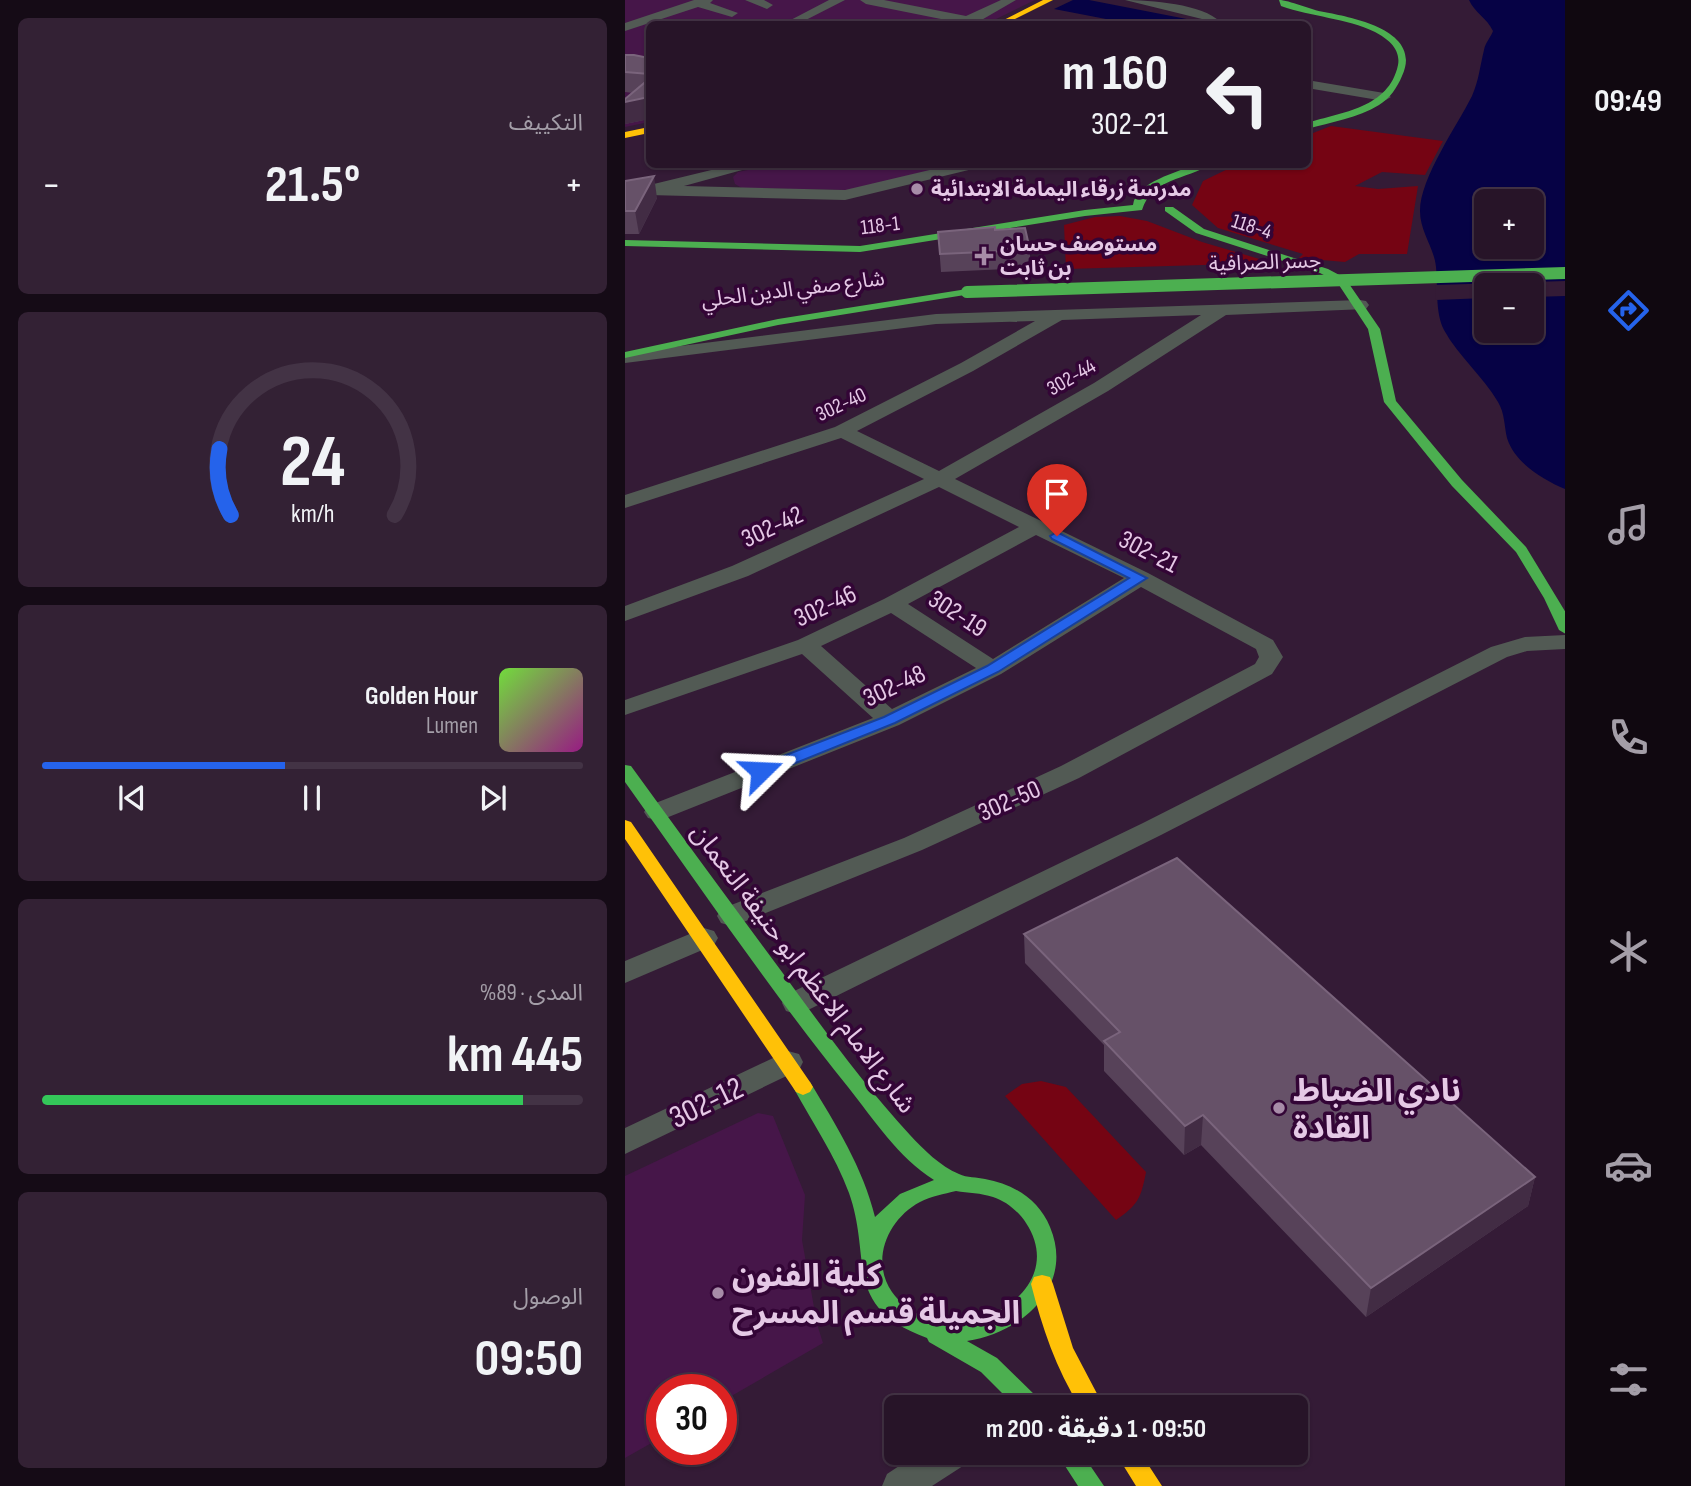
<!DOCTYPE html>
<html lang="ar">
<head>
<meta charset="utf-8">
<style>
	body { margin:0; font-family:"Sofia Sans Condensed","Noto Sans Arabic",sans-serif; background:#332134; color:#f1f3f6; direction:rtl; height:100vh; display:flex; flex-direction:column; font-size:26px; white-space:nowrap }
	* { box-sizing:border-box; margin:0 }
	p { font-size:23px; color:#a49ea8 }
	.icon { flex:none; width:38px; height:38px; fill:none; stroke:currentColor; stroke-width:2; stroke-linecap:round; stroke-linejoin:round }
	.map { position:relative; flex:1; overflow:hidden; direction:ltr }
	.details { display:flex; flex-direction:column; gap:18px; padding:18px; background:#150b16; width:625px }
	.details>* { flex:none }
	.guide { position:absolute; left:21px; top:21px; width:665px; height:147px; border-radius:10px; box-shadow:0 2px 5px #0004,0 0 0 2px #433345; direction:rtl; background:#271428; color:#f1f3f6; overflow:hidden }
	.fabs { position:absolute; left:849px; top:189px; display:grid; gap:14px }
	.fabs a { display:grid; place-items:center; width:70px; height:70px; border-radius:10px; background:#271428; box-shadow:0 2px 5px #0004,0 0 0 2px #433345; font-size:35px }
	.speed { position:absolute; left:21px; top:1374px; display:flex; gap:14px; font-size:35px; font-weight:700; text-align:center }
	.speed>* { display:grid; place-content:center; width:91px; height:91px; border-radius:50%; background:#271428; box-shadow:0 2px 5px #0004,0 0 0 2px #433345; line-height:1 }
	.speed .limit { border:10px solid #d22; background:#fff; color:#111 }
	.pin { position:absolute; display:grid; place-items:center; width:60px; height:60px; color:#fff; margin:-72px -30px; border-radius:50% 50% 50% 0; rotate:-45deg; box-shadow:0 0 7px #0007 }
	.pin .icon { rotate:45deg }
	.me { position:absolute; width:77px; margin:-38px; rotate:69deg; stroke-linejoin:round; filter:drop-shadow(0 0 5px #0008) }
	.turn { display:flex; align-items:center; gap:24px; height:147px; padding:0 28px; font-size:32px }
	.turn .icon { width:91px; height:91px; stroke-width:2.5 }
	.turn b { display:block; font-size:49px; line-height:60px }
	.big { font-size:52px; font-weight:700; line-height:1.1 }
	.details .tile { flex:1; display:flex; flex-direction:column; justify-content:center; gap:10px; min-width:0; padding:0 24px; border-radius:10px; background:#332134 }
	.details .dial { align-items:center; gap:0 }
	.dial svg { height:182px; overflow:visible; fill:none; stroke:#433345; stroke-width:7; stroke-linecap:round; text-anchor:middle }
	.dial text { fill:#f1f3f6; stroke:none }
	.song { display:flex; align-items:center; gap:21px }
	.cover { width:84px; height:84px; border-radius:10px; background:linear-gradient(135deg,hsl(100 70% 55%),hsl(310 70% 35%)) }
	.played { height:7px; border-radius:4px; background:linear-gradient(90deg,#2563eb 45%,#433345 45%) }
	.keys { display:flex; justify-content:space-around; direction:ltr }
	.heat { display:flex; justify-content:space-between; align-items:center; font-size:38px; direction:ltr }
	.charge { height:10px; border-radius:5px; background:linear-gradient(90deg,#34c759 89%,#433345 0) }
	.trip { position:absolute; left:259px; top:1395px; width:424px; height:70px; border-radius:10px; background:#271428; box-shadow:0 2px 5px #0004,0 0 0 2px #433345; font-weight:700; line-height:70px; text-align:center; direction:rtl }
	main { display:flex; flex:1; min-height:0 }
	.menu { display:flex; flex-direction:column; width:126px; justify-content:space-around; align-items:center; background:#100810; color:#a49ea8 }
	.menu .icon { width:49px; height:49px }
	.menu .selected { color:#2563eb }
	.menu b { font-size:32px; color:#f1f3f6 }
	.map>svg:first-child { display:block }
	.built { fill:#461649 }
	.green { fill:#750413 }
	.water { fill:#060245; fill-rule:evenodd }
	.pier { fill:#341b36 }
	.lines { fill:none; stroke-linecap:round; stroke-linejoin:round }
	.street { fill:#525a54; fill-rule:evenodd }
	.fast { fill:#4caf50; fill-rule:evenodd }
	.slow { fill:#ffc107; fill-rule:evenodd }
	.fast-bridge { stroke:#4caf50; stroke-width:12 }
	.wall { fill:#574259 }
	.shaded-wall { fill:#422c44 }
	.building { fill:#665168; stroke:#7a647c; stroke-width:2 }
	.route { fill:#2563eb; stroke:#184099; stroke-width:2 }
	.poi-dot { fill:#a78ca8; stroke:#330536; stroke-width:2.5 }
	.labels { text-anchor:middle; stroke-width:7; stroke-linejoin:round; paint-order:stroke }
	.far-poi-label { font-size:21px; font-weight:bold; fill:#e5c9e6; stroke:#330536; text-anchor:start }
	.far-street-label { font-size:21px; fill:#e5c9e6; stroke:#330536 }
	.street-label { font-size:26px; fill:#e5c9e6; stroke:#330536 }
	.near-poi-label { font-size:32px; font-weight:bold; fill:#e5c9e6; stroke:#330536; text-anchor:start }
	.near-street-label { font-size:32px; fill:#e5c9e6; stroke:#330536 }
</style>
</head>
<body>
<main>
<nav class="menu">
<b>09:49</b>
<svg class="icon selected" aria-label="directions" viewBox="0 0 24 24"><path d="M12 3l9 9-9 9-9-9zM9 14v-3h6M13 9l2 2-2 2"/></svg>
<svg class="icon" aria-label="music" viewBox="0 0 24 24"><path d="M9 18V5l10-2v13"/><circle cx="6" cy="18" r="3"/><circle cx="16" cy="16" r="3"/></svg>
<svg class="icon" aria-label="phone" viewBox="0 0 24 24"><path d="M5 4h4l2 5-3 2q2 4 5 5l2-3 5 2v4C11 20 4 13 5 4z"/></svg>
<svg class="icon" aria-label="climate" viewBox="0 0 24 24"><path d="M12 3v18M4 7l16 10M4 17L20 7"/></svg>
<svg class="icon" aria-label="car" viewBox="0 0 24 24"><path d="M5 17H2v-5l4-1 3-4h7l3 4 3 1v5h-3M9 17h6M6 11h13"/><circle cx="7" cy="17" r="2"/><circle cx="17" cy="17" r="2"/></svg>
<svg class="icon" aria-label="filters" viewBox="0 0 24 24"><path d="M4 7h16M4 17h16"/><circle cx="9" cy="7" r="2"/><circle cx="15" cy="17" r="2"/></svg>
</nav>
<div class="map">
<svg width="941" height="1486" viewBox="0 0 941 1486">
	<rect width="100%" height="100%" fill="#341b36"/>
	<!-- built -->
	<path class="built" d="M 0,0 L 410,0 L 361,24 L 24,24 L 24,122 L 0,127 Z
		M 148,165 L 328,165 L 223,190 L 117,188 L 110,184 L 108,177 L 113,172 Z
		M 133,1113 L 148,1116 L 180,1195 L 177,1240 L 192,1324 L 198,1343 L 96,1402 L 96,1390 L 37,1390 L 37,1437 L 0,1458 L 0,1176 Z"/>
	<!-- green -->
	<path class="green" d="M 706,126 L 818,141 L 800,175 L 757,172 L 730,186 L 753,189 L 793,186 L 782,254 L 734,254 L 720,262 L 674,258 L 678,254 L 593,228 L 567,205 L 578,181 L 611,165 L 682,164 L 683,135 Z
		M 495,216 L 522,221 L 577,242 L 648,263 L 441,269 L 439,225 L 470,217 Z
		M 416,1081 L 441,1087 L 521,1172 C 516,1198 513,1205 491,1220 L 380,1096 L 397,1084 Z"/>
	<!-- water -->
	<path class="water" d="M 448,0 L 464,0 L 577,22 L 572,24 L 507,24 L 429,9 Z
		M 844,0 L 940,0 L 940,489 C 917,479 890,463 882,438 C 879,425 880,414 873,402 C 858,376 833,356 819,330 C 810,312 813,287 811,267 C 809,247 795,232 795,211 C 795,178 832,126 847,96 C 854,80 855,66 859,50 C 860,43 866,37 868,31 C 862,18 849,12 844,0 ZM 861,201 L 906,201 L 906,247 L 861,247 ZM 861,285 L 906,285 L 906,331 L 861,331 Z"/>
	<!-- pier -->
	<path class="pier" d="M 940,281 L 940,296 L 907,297 L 906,285 L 861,285 L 861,298 L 811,300 L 810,285 Z"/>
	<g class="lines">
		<!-- street -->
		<path class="street" d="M 69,0 L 88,0 L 85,3 L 113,13 L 107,17 L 73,7 L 0,31 L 0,23 Z
			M 120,0 L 139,0 L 148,5 L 142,9 Z
			M 204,0 L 220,0 L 173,24 L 158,24 Z
			M 235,0 L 259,0 L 341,16 L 376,0 L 391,0 L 353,22 L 341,24 L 241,4 Z
			M 500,0 C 524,0 579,4 595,22 L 594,24 L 581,24 L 577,19 Z
			M 682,80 L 759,93 L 766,97 L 759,101 L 682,88 Z
			M 111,164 L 139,164 L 59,186 L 220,190 L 330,164 L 358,164 L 356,167 L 220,200 L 24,195 L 0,201 L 0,191 Z
			M 735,300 L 741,301 L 744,305 L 741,309 L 601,315 L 483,391 L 330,479 L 523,573 L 648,640 L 658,657 L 647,674 L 454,778 L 297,850 L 116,923 L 106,926 L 96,923 L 92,916 L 96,909 L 279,838 L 436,766 L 630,664 L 634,657 L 631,649 L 516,587 L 376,674 L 274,725 L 41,818 L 32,820 L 23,818 L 19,812 L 23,806 L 248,718 L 177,654 L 0,715 L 0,700 L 173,640 L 259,599 L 394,527 L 314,487 L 123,576 L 0,621 L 0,606 L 107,566 L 299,479 L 216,438 L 0,508 L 0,495 L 210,427 L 336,363 L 410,321 L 311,324 L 0,363 L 0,353 L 311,314 ZM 576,315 L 469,383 L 314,471 L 232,431 L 348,371 L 437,320 ZM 411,535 L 499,578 L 368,659 L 283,604 ZM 266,613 L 351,668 L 267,709 L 196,646 Z
			M 941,635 L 941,649 L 902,651 L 882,657 L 536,835 L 181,1011 L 171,1014 L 161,1011 L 157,1003 L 161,995 L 518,823 L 866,647 L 900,637 Z
			M 79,928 L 89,931 L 93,938 L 89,945 L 0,983 L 0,961 Z
			M 163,1051 L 174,1054 L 178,1062 L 174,1070 L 0,1154 L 0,1128 Z
			M 295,1452 L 346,1452 L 341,1464 L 307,1486 L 257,1486 L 262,1474 Z"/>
		<!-- fast -->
		<path class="fast" d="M 654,0 C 664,0 686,10 699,12 C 730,18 798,31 777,76 C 772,88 765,98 754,105 C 733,118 706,122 682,129 L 682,123 C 717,112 764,108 773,65 C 776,49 763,39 750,32 C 721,18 687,17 656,6 Z
			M 572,164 L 586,164 C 561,180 527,178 517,210 L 460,216 L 235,252 L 0,246 L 0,240 L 235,246 L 460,210 L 508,205 C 511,182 553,172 572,164 Z
			M 540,207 L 548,207 L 579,229 L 703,269 L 720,278 L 755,329 L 771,401 L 837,480 L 901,547 L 941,613 L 941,634 L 934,630 L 919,598 L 891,552 L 827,486 L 759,402 L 743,329 L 712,282 L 695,273 L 571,233 L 540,211 Z
			M 342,289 L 347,292 L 346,294 L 153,325 L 0,358 L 0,352 L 153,319 Z
			M 0,765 L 6,766 C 56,835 106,903 157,972 C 197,1027 238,1084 285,1135 C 299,1150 315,1166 334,1174 C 342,1178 352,1177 360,1179 C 389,1184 414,1200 425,1227 C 450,1286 397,1333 342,1341 L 372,1358 L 415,1400 L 418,1407 L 391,1407 L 356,1372 L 304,1342 L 302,1338 C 216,1306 248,1261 224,1193 C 210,1155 187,1122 168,1087 L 171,1082 L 178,1079 L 185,1082 C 211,1125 238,1168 250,1217 L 275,1194 L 309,1180 C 273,1157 249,1120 223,1087 C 144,989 73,884 0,782 ZM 331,1191 C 343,1193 356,1193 368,1197 C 381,1201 394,1212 401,1223 C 451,1299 316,1361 267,1292 C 245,1260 263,1219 295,1202 C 306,1196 319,1194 331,1191 Z
			M 431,1452 L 456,1452 L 479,1486 L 453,1486 Z"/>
		<!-- slow -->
		<path class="slow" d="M 418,0 L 428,0 L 380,24 L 371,24 Z
			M 24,127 L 24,133 L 0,138 L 0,132 Z
			M 0,820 L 6,822 L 185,1082 L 188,1087 L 185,1092 L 178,1095 L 171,1092 L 0,839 Z
			M 417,1275 L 425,1277 L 428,1284 L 448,1348 L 479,1407 L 455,1407 C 431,1369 417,1327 406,1284 L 409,1277 Z
			M 490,1452 L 515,1452 L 537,1486 L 511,1486 Z"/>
		<!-- fast-bridge -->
		<path class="fast-bridge" d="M 342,292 L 941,273"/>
	</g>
	<!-- wall -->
	<path class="wall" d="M 0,55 L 24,58 L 24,119 L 0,124 L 8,93 L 0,92 Z
		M 0,181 L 32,198 L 14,234 L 0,234 Z
		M 370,230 L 405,250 L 405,268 L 316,272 L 313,232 Z
		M 399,934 L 910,1177 L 903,1206 L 741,1317 L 576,1145 L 559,1155 L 479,1071 L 479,1045 L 400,963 Z"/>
	<!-- shaded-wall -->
	<path class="shaded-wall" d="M 24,97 L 24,119 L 0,124 L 0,102 Z
		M 29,176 L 32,198 L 14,234 L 10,211 Z
		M 578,1115 L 576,1145 L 559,1155 L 560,1126 Z
		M 910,1177 L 903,1206 L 741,1317 L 746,1288 Z"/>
	<!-- building -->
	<path class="building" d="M 0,55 L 9,55 L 24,58 L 24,74 L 0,72 Z
		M 24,79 L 24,97 L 0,102 L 0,99 Z
		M 29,176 L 10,211 L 0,211 L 0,181 Z
		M 370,227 L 370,230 L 400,228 L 405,250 L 315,254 L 313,232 Z
		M 552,858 L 910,1177 L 746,1288 L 578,1115 L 560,1126 L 479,1041 L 495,1032 L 399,934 Z"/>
	<!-- route -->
	<path class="route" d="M 432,532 L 522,578 L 373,672 L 270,723 L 141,775 L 130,775 L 128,771 L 130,767 L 259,717 L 362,666 L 504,578 L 427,539 L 425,536 Z"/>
	<!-- markers -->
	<g class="poi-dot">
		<circle cx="292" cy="189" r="7"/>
		<path d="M355.5 245.5h7v7h7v7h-7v7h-7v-7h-7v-7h7z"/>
		<circle cx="654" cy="1108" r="7"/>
		<circle cx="93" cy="1293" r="7"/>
	</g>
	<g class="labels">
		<!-- far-poi labels -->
		<g class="far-poi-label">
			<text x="306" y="196">مدرسة زرقاء اليمامة الابتدائية</text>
			<text x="375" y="251">مستوصف حسان<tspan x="375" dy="24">بن ثابت</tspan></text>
		</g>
		<!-- far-street labels -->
		<g class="far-street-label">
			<text transform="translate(255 225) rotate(-7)" y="7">118-1</text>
			<text transform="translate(627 226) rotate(18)" y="7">118-4</text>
			<text transform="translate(640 262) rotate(-2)" y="7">جسر الصرافية</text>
			<text transform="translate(168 289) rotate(-7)" y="7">شارع صفي الدين الحلي</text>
			<text transform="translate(446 377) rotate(-30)" y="7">302-44</text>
			<text transform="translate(216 404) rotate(-25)" y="7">302-40</text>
		</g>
		<!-- street labels -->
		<g class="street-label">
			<text transform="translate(147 526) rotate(-25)" y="9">302-42</text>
			<text transform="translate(524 551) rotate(27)" y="9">302-21</text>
			<text transform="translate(200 605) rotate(-25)" y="9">302-46</text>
			<text transform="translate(333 613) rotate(33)" y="9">302-19</text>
			<text transform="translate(269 685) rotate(-25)" y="9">302-48</text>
			<text transform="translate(384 800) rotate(-24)" y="9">302-50</text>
			<text transform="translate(179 968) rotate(53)" y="9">شارع الامام الاعظم ابو حنيفة النعمان</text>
		</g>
		<!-- near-poi labels -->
		<g class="near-poi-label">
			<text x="668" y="1101">نادي الضباط<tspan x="668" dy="37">القادة</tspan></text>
			<text x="107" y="1286">كلية الفنون<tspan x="107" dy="37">الجميلة قسم المسرح</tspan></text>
		</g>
		<!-- near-street labels -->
		<g class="near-street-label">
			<text transform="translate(81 1102) rotate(-26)" y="11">302-12</text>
		</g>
	</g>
</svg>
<div class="fabs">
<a>+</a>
<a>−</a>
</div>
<div class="speed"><div class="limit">30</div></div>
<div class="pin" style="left:432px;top:536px;background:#d93025"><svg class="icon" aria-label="arrive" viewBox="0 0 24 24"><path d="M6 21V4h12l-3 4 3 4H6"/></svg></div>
<svg class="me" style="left:136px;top:771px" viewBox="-20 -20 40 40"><path d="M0-17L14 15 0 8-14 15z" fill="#2563eb" stroke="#fff" stroke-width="4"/></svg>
<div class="trip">09:50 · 1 دقيقة · 200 m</div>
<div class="guide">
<div class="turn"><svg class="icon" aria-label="left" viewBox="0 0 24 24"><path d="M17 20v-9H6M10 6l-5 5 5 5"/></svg><div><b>160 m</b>302-21</div></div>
</div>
</div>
<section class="details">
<div class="tile"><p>التكييف</p>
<div class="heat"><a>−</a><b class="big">21.5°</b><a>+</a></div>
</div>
<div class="tile dial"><svg viewBox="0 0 100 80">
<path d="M14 69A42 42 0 1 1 86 69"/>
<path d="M14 69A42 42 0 0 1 9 40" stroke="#2563eb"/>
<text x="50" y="56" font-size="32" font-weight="700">24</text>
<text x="50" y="72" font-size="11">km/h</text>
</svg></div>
<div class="tile">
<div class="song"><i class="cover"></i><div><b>Golden Hour</b><p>Lumen</p></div></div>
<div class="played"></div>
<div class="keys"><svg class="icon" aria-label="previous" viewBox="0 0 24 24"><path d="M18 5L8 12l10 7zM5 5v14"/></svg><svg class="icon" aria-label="pause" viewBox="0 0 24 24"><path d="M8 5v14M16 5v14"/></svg><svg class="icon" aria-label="next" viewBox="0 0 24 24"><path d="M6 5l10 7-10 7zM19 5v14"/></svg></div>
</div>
<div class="tile"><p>المدى · 89%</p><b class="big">445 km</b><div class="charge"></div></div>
<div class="tile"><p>الوصول</p><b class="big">09:50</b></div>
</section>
</main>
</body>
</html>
